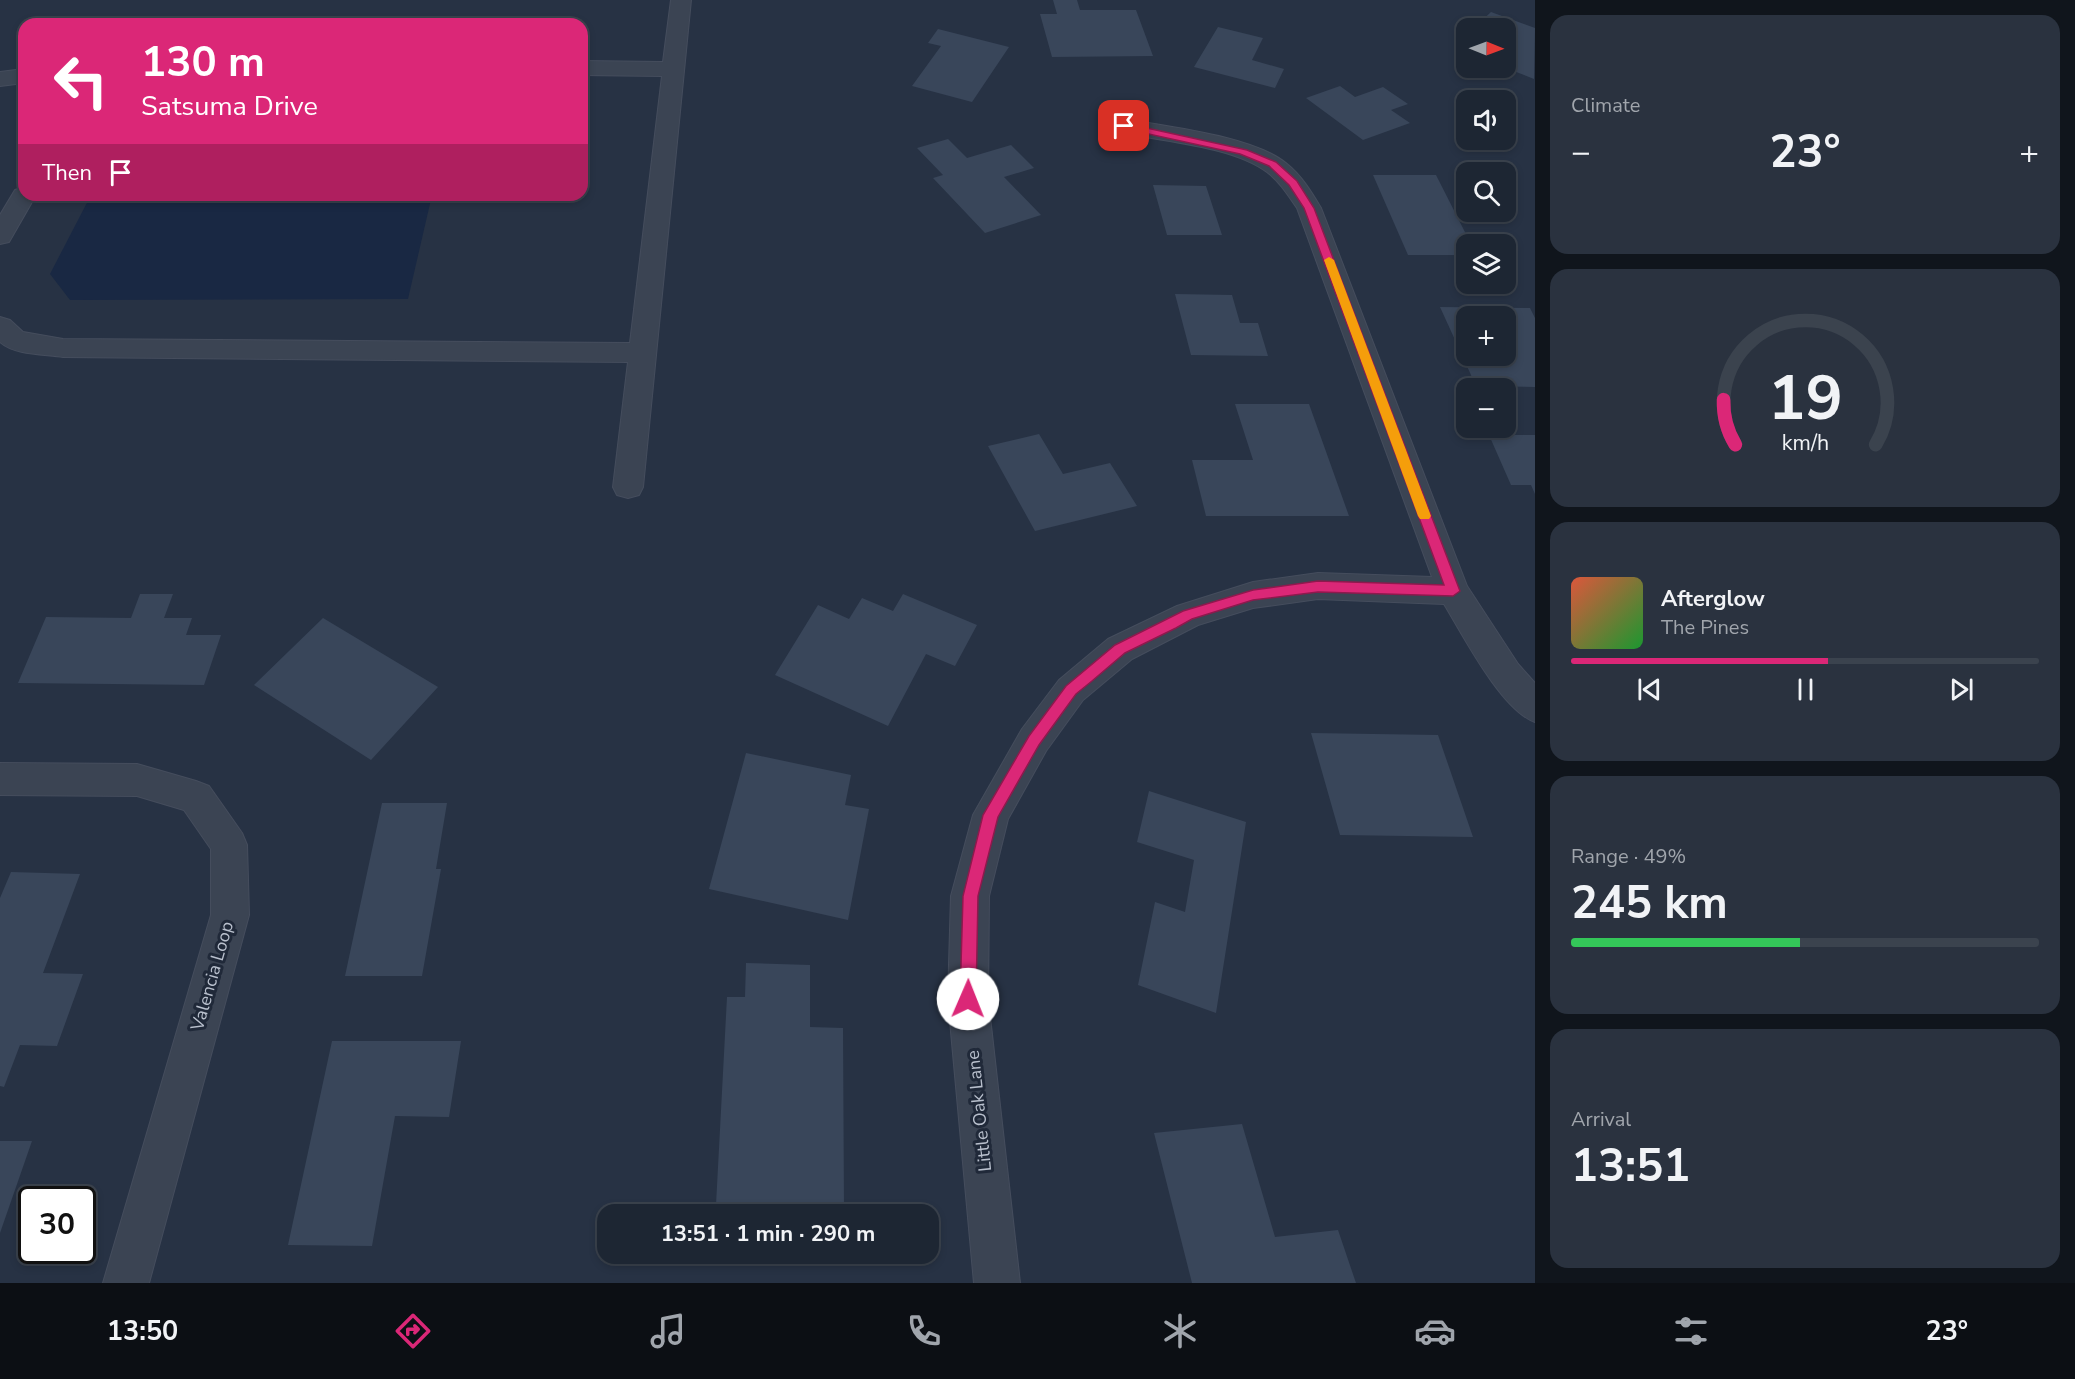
<!DOCTYPE html>
<html lang="en">
<head>
<meta charset="utf-8">
<style>
	body { margin:0; font-family:"Nunito Sans",sans-serif; background:#2a323f; color:#f1f3f6; height:100vh; display:flex; flex-direction:column; font-size:22px; white-space:nowrap }
	* { box-sizing:border-box; margin:0 }
	p { font-size:20px; color:#a0a5ac }
	.icon { flex:none; width:33px; height:33px; fill:none; stroke:currentColor; stroke-width:2; stroke-linecap:round; stroke-linejoin:round }
	.map { position:relative; flex:1; overflow:hidden }
	.details { display:flex; flex-direction:column; gap:15px; padding:15px; background:#10151c; width:540px }
	.details>* { flex:none }
	.hud { position:absolute; left:18px; top:18px; width:570px; height:183px; border-radius:18px; box-shadow:0 3px 9px #0003,0 0 0 2px #3b434e; background:#db2777; color:#fff; overflow:hidden }
	.needle { width:39px; rotate:91deg }
	.controls { position:absolute; left:1456px; top:18px; display:grid; gap:12px }
	.controls a { display:grid; place-items:center; width:60px; height:60px; border-radius:12px; background:#1d2633; box-shadow:0 3px 9px #0003,0 0 0 2px #3b434e; font-size:30px }
	.speed { position:absolute; left:18px; top:1186px; display:flex; gap:12px; font-size:30px; font-weight:700; text-align:center }
	.speed>* { display:grid; place-content:center; width:78px; height:78px; border-radius:50%; background:#1d2633; box-shadow:0 3px 9px #0003,0 0 0 2px #3b434e; line-height:1 }
	.speed .limit { border:3px solid #111; border-radius:9px; background:#fff; color:#111 }
	.pin { position:absolute; display:grid; place-items:center; width:51px; height:51px; color:#fff; margin:-26px; border-radius:12px; box-shadow:0 3px 9px #0006 }
	.me { position:absolute; width:66px; margin:-33px; rotate:1deg; stroke-linejoin:round; filter:drop-shadow(0 0 4px #0008) }
	.turn { display:flex; align-items:center; gap:21px; height:126px; padding:0 24px; font-size:27px }
	.turn .icon { width:78px; height:78px; stroke-width:2.5 }
	.turn b { display:block; font-size:42px; line-height:51px }
	.then { display:flex; align-items:center; height:57px; padding:0 24px; background:#0003; gap:12px; font-size:22px }
	.big { font-size:45px; font-weight:700; line-height:1.1 }
	.details .widget { flex:1; display:flex; flex-direction:column; justify-content:center; gap:9px; min-width:0; padding:0 21px; border-radius:18px; background:#2a323f }
	.details .dial { align-items:center; gap:0 }
	.dial svg { height:156px; overflow:visible; fill:none; stroke:#3b434e; stroke-width:7; stroke-linecap:round; text-anchor:middle }
	.dial text { fill:#f1f3f6; stroke:none }
	.song { display:flex; align-items:center; gap:18px }
	.cover { width:72px; height:72px; border-radius:9px; background:linear-gradient(135deg,hsl(10 70% 55%),hsl(130 70% 35%)) }
	.played { height:6px; border-radius:3px; background:linear-gradient(90deg,#db2777 55%,#3b434e 55%) }
	.keys { display:flex; justify-content:space-around; direction:ltr }
	.heat { display:flex; justify-content:space-between; align-items:center; font-size:33px; direction:ltr }
	.charge { height:9px; border-radius:4px; background:linear-gradient(90deg,#34c759 49%,#3b434e 0) }
	.trip { position:absolute; left:597px; top:1204px; width:342px; height:60px; border-radius:18px; background:#1d2633; box-shadow:0 3px 9px #0003,0 0 0 2px #3b434e; font-weight:700; line-height:60px; text-align:center }
	.menu { display:flex; height:96px; justify-content:space-around; align-items:center; background:#0c0f14; color:#a0a5ac }
	.menu .icon { width:42px; height:42px }
	.menu .on { color:#db2777 }
	.menu b { font-size:27px; color:#f1f3f6 }
	main { display:flex; flex:1; min-height:0 }
	.map>svg:first-child { display:block }
	.water { fill:#192843 }
	.building { fill:#39465a; fill-rule:evenodd }
	.lines { fill:none; stroke-linecap:round; stroke-linejoin:round }
	.street-casing { stroke:#454d5d; stroke-width:2 }
	.street { fill:#3b4453; fill-rule:evenodd }
	.route { fill:#db2777; stroke:#8e194d; stroke-width:1.5 }
	.slow { fill:#f59e0b }
	.labels { text-anchor:middle; stroke-width:6; stroke-linejoin:round; paint-order:stroke }
	.street-label { font-size:18px; fill:#b9c0cd; stroke:#202939 }
</style>
</head>
<body>
<main>
<div class="map">
<svg width="1535" height="1283" viewBox="0 0 1535 1283">
	<rect width="100%" height="100%" fill="#273244"/>
	<!-- water -->
	<path class="water" d="M 91,195 L 432,195 L 408,299 L 70,300 L 50,274 Z"/>
	<!-- building -->
	<path class="building" d="M 1053,0 L 1077,0 L 1080,10 L 1136,10 L 1153,56 L 1052,57 L 1040,14 L 1057,14 Z
		M 1491,12 L 1535,28 L 1534,79 L 1506,68 L 1506,28 L 1474,28 Z
		M 1218,27 L 1263,38 L 1252,60 L 1284,69 L 1275,88 L 1194,67 Z
		M 938,29 L 1009,47 L 972,102 L 912,86 L 941,46 L 928,43 Z
		M 1340,86 L 1355,97 L 1383,87 L 1408,104 L 1391,110 L 1410,123 L 1363,140 L 1306,98 Z
		M 948,139 L 967,158 L 1011,145 L 1034,168 L 1004,177 L 1041,215 L 985,233 L 933,178 L 943,175 L 917,148 Z
		M 1373,175 L 1436,175 L 1471,244 L 1467,244 L 1467,255 L 1408,255 Z
		M 1153,185 L 1206,186 L 1222,235 L 1167,235 Z
		M 1175,294 L 1232,295 L 1240,323 L 1258,323 L 1268,356 L 1191,355 Z
		M 1440,307 L 1530,308 L 1535,318 L 1535,387 L 1476,386 ZM 1467,316 L 1506,316 L 1506,356 L 1467,356 Z
		M 1235,404 L 1309,404 L 1349,516 L 1206,516 L 1192,460 L 1253,460 Z
		M 1039,434 L 1063,474 L 1110,463 L 1137,506 L 1035,531 L 988,446 Z
		M 1489,435 L 1535,435 L 1535,494 L 1531,485 L 1511,485 Z
		M 140,594 L 173,594 L 164,618 L 192,618 L 186,635 L 221,635 L 204,685 L 18,683 L 46,617 L 131,618 Z
		M 903,594 L 977,625 L 955,666 L 926,654 L 888,726 L 775,675 L 818,605 L 849,619 L 862,598 L 893,611 Z
		M 323,618 L 438,687 L 371,760 L 254,685 Z
		M 1311,733 L 1438,735 L 1473,837 L 1340,835 Z
		M 746,753 L 851,775 L 845,805 L 869,809 L 848,920 L 709,889 Z
		M 1149,791 L 1246,822 L 1216,1013 L 1138,985 L 1155,902 L 1185,912 L 1194,860 L 1137,842 Z
		M 382,803 L 447,803 L 436,869 L 441,869 L 422,976 L 345,976 Z
		M 11,872 L 80,874 L 43,973 L 83,974 L 57,1046 L 20,1045 L 4,1087 L 0,1086 L 0,898 Z
		M 746,963 L 810,965 L 810,1027 L 843,1028 L 844,1210 L 716,1205 L 727,997 L 745,997 Z
		M 332,1041 L 461,1041 L 449,1117 L 395,1116 L 372,1246 L 288,1245 Z
		M 1242,1124 L 1275,1237 L 1338,1230 L 1356,1283 L 1192,1283 L 1154,1133 Z
		M 0,1141 L 32,1141 L 0,1233 Z"/>
	<g class="lines">
		<!-- street casing -->
		<g class="street-casing">
			<path id="street" d="M 671,0 L 691,0 L 643,487 L 639,495 L 628,498 L 617,495 L 613,487 L 628,362 L 63,357 C 44,354 14,355 0,342 L 0,317 L 10,320 L 23,332 L 63,339 L 630,343 L 662,76 L 582,75 L 582,61 L 663,62 Z
				M 24,69 L 24,83 L 0,86 L 0,72 Z
				M 1124,119 C 1168,127 1254,136 1287,164 C 1302,176 1312,193 1321,208 L 1467,586 L 1518,664 L 1535,683 L 1535,722 C 1501,710 1463,635 1444,604 L 1318,599 L 1253,608 L 1198,625 L 1132,659 L 1083,700 L 1046,751 L 1008,819 L 989,896 L 988,999 L 1020,1283 L 974,1283 L 948,999 L 951,896 L 973,815 L 1022,729 L 1059,680 L 1108,639 L 1177,606 L 1253,582 L 1318,573 L 1432,577 L 1297,208 C 1288,195 1280,182 1267,172 C 1231,145 1160,142 1116,131 L 1112,126 L 1116,121 Z
				M 24,187 L 24,195 L 36,195 L 9,242 L 0,244 L 0,215 L 15,190 Z
				M 0,763 L 137,764 L 196,781 L 209,786 L 242,833 L 247,845 L 249,915 L 149,1283 L 103,1283 L 211,915 L 211,849 L 184,810 L 137,796 L 0,795 Z"/>
		</g>
		<!-- street -->
		<use href="#street" class="street"/>
	</g>
	<!-- route -->
	<path class="route" d="M 1124,123 L 1247,150 L 1276,162 L 1297,181 L 1314,208 L 1460,591 L 1453,596 L 1318,592 L 1253,600 L 1192,619 L 1176,628 L 1125,653 L 1092,681 L 1076,694 L 1039,745 L 998,817 L 978,896 L 976,999 L 974,1005 L 968,1008 L 962,1005 L 960,999 L 963,896 L 983,815 L 1029,736 L 1066,686 L 1115,645 L 1183,611 L 1253,590 L 1318,581 L 1444,585 L 1304,208 L 1289,185 L 1269,166 L 1240,154 L 1121,128 L 1121,124 Z"/>
	<!-- slow -->
	<path class="slow" d="M 1329,257 L 1334,260 L 1431,516 L 1429,519 L 1420,519 L 1418,516 L 1324,260 Z"/>
	<g class="labels">
		<!-- street labels -->
		<g class="street-label">
			<text transform="translate(212 976) rotate(-74)" y="6">Valencia Loop</text>
			<text transform="translate(979 1111) rotate(-96)" y="6">Little Oak Lane</text>
		</g>
	</g>
</svg>
<div class="controls">
<a><svg class="needle" viewBox="-14 -14 28 28"><path d="M0-13l5 13h-10z" fill="#e53935"/><path d="M0 13l5-13h-10z" fill="#a0a5ac"/></svg></a>
<a><svg class="icon" aria-label="sound" viewBox="0 0 24 24"><path d="M4 9h4l5-4v14l-5-4H4zM17 9q2 3 0 6"/></svg></a>
<a><svg class="icon" aria-label="search" viewBox="0 0 24 24"><circle cx="10" cy="10" r="6"/><path d="M15 15l6 6"/></svg></a>
<a><svg class="icon" aria-label="layers" viewBox="0 0 24 24"><path d="M12 4l9 5-9 5-9-5zM3 14l9 5 9-5"/></svg></a>
<a>+</a>
<a>−</a>
</div>
<div class="speed"><div class="limit">30</div></div>
<div class="pin" style="left:1124px;top:126px;background:#d93025"><svg class="icon" aria-label="arrive" viewBox="0 0 24 24"><path d="M6 21V4h12l-3 4 3 4H6"/></svg></div>
<svg class="me" style="left:968px;top:999px" viewBox="-20 -20 40 40"><circle r="19" fill="#fff"/><path d="M0-13L10 11 0 6-10 11z" fill="#db2777"/></svg>
<div class="trip">13:51 · 1 min · 290 m</div>
<div class="hud">
<div class="turn"><svg class="icon" aria-label="left" viewBox="0 0 24 24"><path d="M17 20v-9H6M10 6l-5 5 5 5"/></svg><div><b>130 m</b>Satsuma Drive</div></div>
<div class="then">Then<svg class="icon" aria-label="arrive" viewBox="0 0 24 24"><path d="M6 21V4h12l-3 4 3 4H6"/></svg></div>
</div>
</div>
<section class="details">
<div class="widget"><p>Climate</p>
<div class="heat"><a>−</a><b class="big">23°</b><a>+</a></div>
</div>
<div class="widget dial"><svg viewBox="0 0 100 80">
<path d="M14 69A42 42 0 1 1 86 69"/>
<path d="M14 69A42 42 0 0 1 8 46" stroke="#db2777"/>
<text x="50" y="56" font-size="32" font-weight="700">19</text>
<text x="50" y="72" font-size="11">km/h</text>
</svg></div>
<div class="widget">
<div class="song"><i class="cover"></i><div><b>Afterglow</b><p>The Pines</p></div></div>
<div class="played"></div>
<div class="keys"><svg class="icon" aria-label="previous" viewBox="0 0 24 24"><path d="M18 5L8 12l10 7zM5 5v14"/></svg><svg class="icon" aria-label="pause" viewBox="0 0 24 24"><path d="M8 5v14M16 5v14"/></svg><svg class="icon" aria-label="next" viewBox="0 0 24 24"><path d="M6 5l10 7-10 7zM19 5v14"/></svg></div>
</div>
<div class="widget"><p>Range · 49%</p><b class="big">245 km</b><div class="charge"></div></div>
<div class="widget"><p>Arrival</p><b class="big">13:51</b></div>
</section>
</main>
<nav class="menu">
<b>13:50</b>
<svg class="icon on" aria-label="directions" viewBox="0 0 24 24"><path d="M12 3l9 9-9 9-9-9zM9 14v-3h6M13 9l2 2-2 2"/></svg>
<svg class="icon" aria-label="music" viewBox="0 0 24 24"><path d="M9 18V5l10-2v13"/><circle cx="6" cy="18" r="3"/><circle cx="16" cy="16" r="3"/></svg>
<svg class="icon" aria-label="phone" viewBox="0 0 24 24"><path d="M5 4h4l2 5-3 2q2 4 5 5l2-3 5 2v4C11 20 4 13 5 4z"/></svg>
<svg class="icon" aria-label="climate" viewBox="0 0 24 24"><path d="M12 3v18M4 7l16 10M4 17L20 7"/></svg>
<svg class="icon" aria-label="car" viewBox="0 0 24 24"><path d="M5 17H2v-5l4-1 3-4h7l3 4 3 1v5h-3M9 17h6M6 11h13"/><circle cx="7" cy="17" r="2"/><circle cx="17" cy="17" r="2"/></svg>
<svg class="icon" aria-label="filters" viewBox="0 0 24 24"><path d="M4 7h16M4 17h16"/><circle cx="9" cy="7" r="2"/><circle cx="15" cy="17" r="2"/></svg>
<b>23°</b>
</nav>
</body>
</html>
